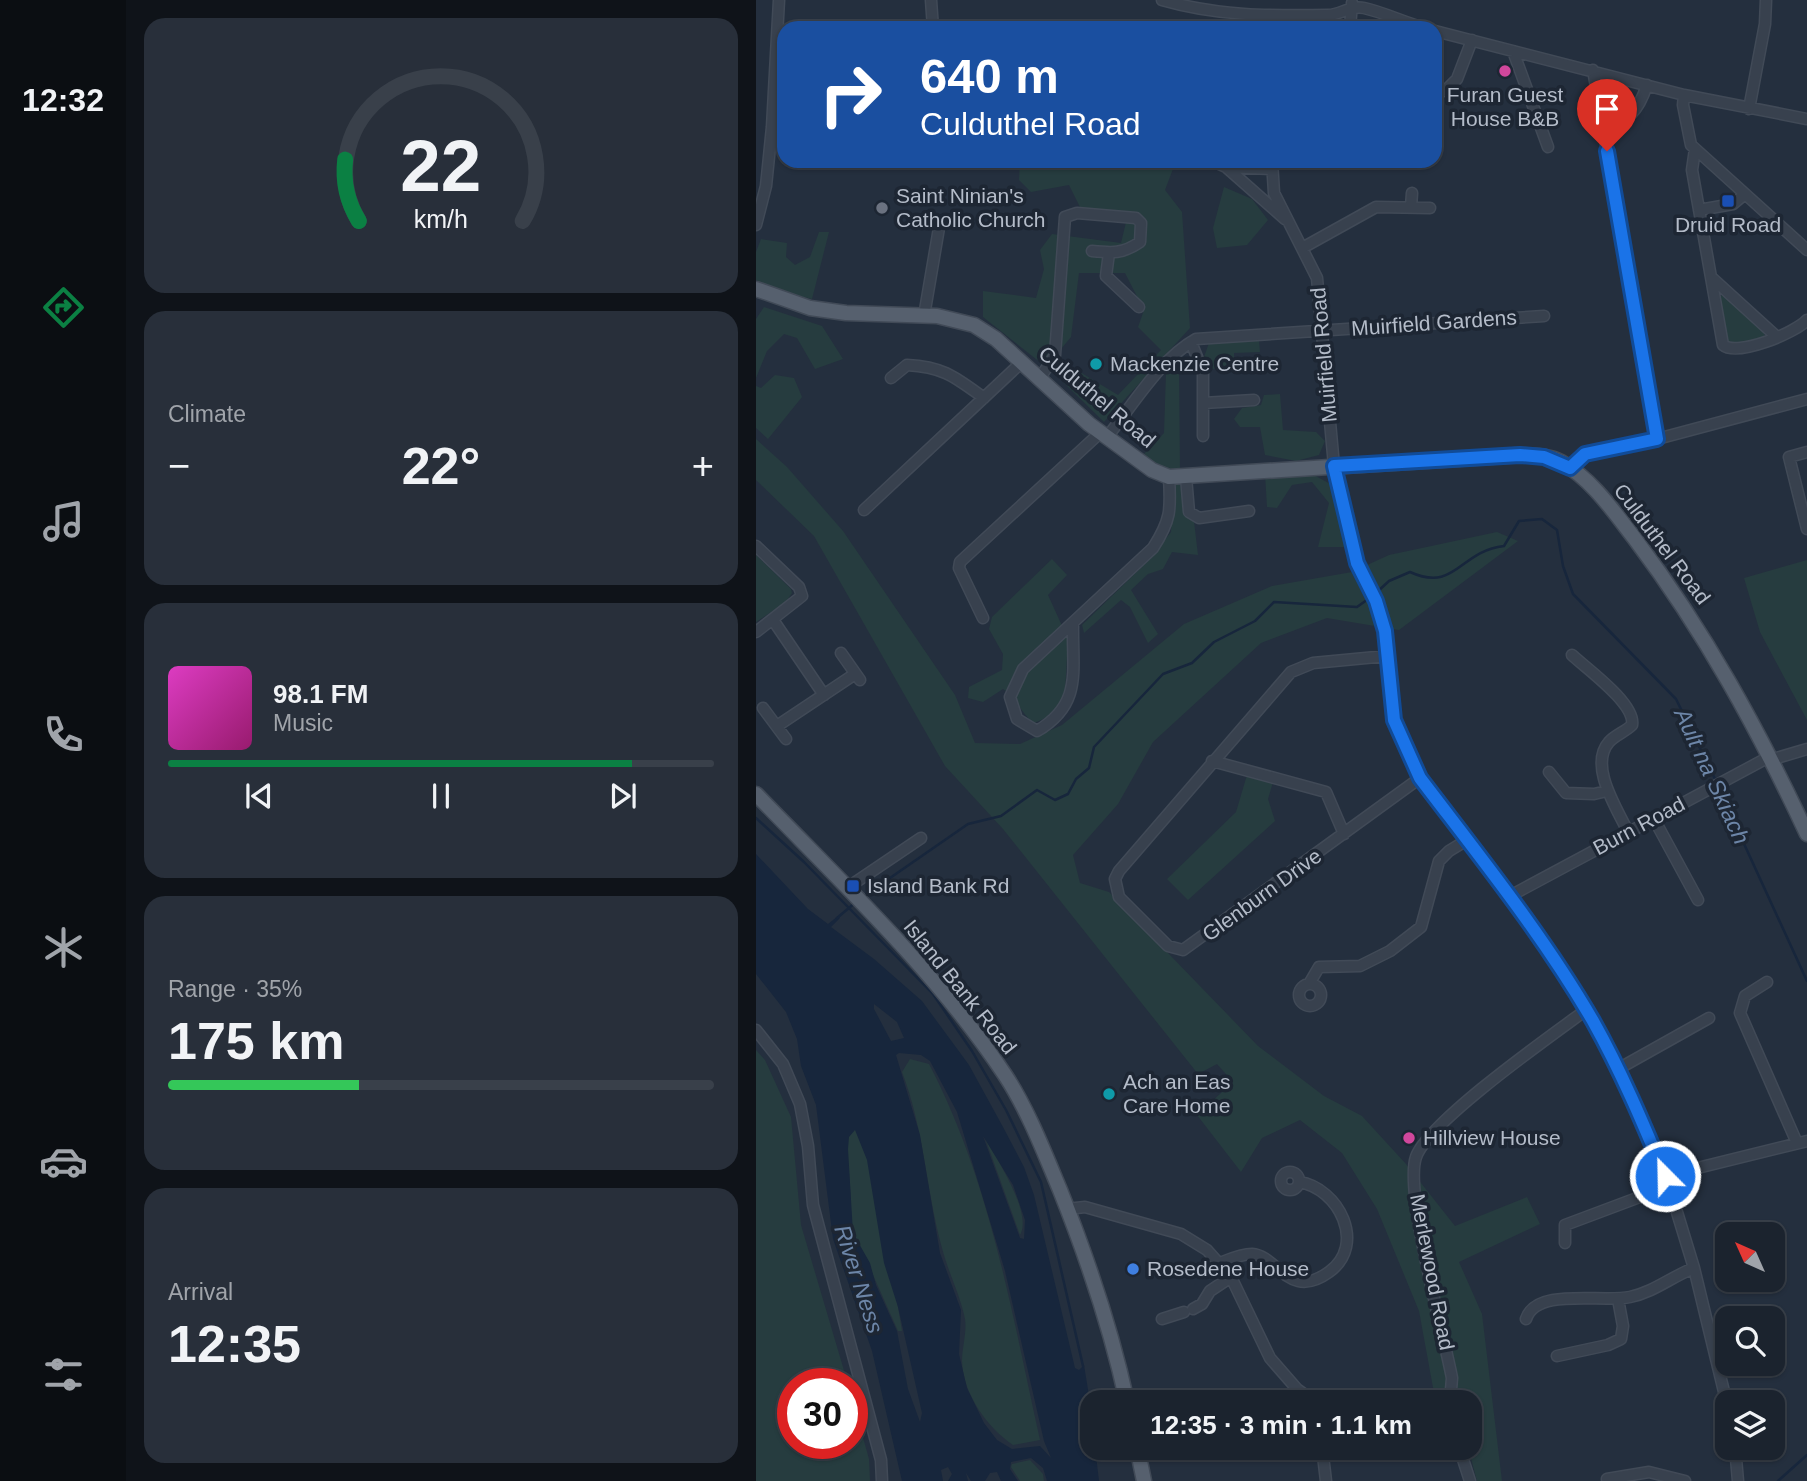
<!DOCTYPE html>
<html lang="en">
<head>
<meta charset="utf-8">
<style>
	body { margin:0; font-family:Arial,sans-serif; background:#282f3a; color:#f1f3f6; height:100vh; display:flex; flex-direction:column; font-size:26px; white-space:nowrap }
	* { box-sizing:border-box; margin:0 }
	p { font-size:23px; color:#a0a4aa }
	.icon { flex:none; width:38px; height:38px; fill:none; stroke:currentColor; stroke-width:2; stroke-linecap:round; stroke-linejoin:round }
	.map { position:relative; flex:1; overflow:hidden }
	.sheet { display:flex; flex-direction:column; gap:18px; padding:18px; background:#0f1319; width:630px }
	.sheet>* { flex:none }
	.top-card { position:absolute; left:21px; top:21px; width:665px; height:147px; border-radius:21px; box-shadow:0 2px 5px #0004,0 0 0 2px #39404a; background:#1a4fa0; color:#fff; overflow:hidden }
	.needle { width:46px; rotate:315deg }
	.buttons { position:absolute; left:959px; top:1222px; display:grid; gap:14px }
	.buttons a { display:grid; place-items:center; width:70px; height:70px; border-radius:14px; background:#1b232e; box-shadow:0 2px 5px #0004,0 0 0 2px #39404a; font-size:35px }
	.speed { position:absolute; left:21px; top:1368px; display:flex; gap:14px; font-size:35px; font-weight:700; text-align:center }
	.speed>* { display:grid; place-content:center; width:91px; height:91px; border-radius:50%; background:#1b232e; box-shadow:0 2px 5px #0004,0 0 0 2px #39404a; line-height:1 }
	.speed .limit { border:10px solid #d22; background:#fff; color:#111 }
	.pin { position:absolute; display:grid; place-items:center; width:60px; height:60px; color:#fff; margin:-72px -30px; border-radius:50% 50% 50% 0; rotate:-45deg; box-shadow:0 0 7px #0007 }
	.pin .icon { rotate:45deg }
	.me { position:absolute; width:77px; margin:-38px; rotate:337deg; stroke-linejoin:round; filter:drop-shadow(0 0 5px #0008) }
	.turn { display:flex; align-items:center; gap:24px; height:147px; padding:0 28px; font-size:32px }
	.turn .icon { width:91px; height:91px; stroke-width:2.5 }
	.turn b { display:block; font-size:49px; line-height:60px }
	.big { font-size:52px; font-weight:800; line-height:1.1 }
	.sheet .card { flex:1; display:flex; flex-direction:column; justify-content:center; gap:10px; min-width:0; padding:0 24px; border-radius:21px; background:#282f3a }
	.sheet .dial { align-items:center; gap:0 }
	.dial svg { height:182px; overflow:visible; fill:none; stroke:#39404a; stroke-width:7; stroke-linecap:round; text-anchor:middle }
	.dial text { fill:#f1f3f6; stroke:none }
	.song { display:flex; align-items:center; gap:21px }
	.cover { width:84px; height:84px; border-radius:10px; background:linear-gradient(135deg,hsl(310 70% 55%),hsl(320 70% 35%)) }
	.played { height:7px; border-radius:4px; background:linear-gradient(90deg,#0b8043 85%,#39404a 85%) }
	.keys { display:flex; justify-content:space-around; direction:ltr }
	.heat { display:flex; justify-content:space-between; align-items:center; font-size:38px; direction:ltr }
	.charge { height:10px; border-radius:5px; background:linear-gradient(90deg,#34c759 35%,#39404a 0) }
	.trip { position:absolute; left:324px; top:1390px; width:402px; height:70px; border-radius:21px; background:#1b232e; box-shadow:0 2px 5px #0004,0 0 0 2px #39404a; font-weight:800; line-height:70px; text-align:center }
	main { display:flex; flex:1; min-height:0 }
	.tabs { display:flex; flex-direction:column; width:126px; justify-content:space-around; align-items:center; background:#0b0e12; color:#a0a4aa }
	.tabs .icon { width:49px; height:49px }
	.tabs .active { color:#0b8043 }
	.tabs b { font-size:32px; color:#f1f3f6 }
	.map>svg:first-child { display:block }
	.green { fill:#263c3f }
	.water { fill:#17263c; fill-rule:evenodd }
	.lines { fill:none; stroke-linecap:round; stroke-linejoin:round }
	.stream { stroke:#17263c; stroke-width:2.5 }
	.minor-casing { stroke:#414a57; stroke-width:13 }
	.major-casing { stroke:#414a57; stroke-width:17 }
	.minor { stroke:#38414e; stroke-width:10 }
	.major { stroke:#56606e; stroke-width:14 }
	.route-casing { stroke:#114b97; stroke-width:18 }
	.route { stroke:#1a73e8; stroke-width:12 }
	.hotel-dot { fill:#d1479c; stroke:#1d2633; stroke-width:2.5 }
	.transit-dot { fill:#1a4fb4; stroke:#1d2633; stroke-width:2.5 }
	.worship-dot { fill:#6b7280; stroke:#1d2633; stroke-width:2.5 }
	.culture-dot { fill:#0f9aa8; stroke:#1d2633; stroke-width:2.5 }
	.shop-dot { fill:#3f7fe0; stroke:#1d2633; stroke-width:2.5 }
	.labels { text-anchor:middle; stroke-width:7; stroke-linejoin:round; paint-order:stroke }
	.poi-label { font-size:21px; fill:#b4bcc9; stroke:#1d2633; text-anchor:start }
	.street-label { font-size:21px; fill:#b4bcc9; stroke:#1d2633 }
	.water-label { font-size:23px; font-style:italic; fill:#6d86a8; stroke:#1d2633 }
</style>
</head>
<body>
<main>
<nav class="tabs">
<b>12:32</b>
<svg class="icon active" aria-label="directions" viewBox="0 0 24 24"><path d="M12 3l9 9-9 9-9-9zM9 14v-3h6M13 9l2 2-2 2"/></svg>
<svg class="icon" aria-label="music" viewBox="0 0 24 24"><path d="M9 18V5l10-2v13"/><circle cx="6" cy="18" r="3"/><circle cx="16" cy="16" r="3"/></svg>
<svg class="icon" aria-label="phone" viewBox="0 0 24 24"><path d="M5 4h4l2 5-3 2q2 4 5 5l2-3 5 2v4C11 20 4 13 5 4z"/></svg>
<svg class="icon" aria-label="climate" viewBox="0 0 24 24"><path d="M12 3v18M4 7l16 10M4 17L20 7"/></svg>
<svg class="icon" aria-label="car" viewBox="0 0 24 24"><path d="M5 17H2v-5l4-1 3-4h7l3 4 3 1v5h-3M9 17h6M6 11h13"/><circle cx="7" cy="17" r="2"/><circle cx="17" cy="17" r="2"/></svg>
<svg class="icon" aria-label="filters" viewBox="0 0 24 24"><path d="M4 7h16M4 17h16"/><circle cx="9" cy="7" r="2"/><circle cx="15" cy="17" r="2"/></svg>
</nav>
<section class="sheet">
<div class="card dial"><svg viewBox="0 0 100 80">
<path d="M14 69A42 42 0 1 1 86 69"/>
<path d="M14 69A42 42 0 0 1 8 42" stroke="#0b8043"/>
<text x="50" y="56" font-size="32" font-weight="700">22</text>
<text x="50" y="72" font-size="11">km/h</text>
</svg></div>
<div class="card"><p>Climate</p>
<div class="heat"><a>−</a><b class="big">22°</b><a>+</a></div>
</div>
<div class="card">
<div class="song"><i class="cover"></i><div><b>98.1 FM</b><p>Music</p></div></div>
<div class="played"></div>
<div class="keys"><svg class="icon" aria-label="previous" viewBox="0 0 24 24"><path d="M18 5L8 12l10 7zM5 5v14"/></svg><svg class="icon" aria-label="pause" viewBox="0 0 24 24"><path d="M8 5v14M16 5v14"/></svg><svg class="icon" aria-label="next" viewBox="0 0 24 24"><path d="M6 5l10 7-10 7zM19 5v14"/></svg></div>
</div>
<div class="card"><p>Range · 35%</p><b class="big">175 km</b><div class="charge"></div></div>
<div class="card"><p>Arrival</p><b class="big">12:35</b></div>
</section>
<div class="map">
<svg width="1051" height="1481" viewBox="0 0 1051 1481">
	<rect width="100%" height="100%" fill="#242f3e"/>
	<!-- green -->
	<path class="green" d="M 264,161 L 420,161 L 409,190 L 426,212 L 434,328 L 348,422 L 307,382 L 319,369 L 362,395 L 405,350 L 382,327 L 388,310 L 369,273 L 323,273 L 315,337 L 290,367 L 227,317 L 227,291 L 280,298 L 288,269 L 284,250 L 296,234 L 365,243 L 372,214 L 324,207 L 313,185 L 275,192 L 263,180 Z
		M 468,187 L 496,199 L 512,220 L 491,245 L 461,248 L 457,228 Z
		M 63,232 L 73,232 L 56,299 L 25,292 L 0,280 L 0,252 L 5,239 L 31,243 L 30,257 L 39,265 L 54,257 Z
		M 968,294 L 1009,331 L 1008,337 L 979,346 L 972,342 L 963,297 Z
		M 8,307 L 66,326 L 87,359 L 59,369 L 41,338 L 28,334 L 11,351 L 0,378 L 0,319 Z
		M 503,340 L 504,352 L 478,353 L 478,368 L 453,369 L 448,357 L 453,343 Z
		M 423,367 L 424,472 L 402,469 L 386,456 L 408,433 L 410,372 Z
		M 19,375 L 38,378 L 46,397 L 12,439 L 0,428 L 0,386 L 5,388 Z
		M 524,394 L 527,430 L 560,432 L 569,441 L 563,455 L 540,461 L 509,455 L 504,427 L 484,427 L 478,419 L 486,408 L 505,405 L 508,395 Z
		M 0,439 L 31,467 L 87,531 L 199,695 L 219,743 L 264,744 L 306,725 L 428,624 L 516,586 L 596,572 L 633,555 L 741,532 L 762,541 L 643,630 L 571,618 L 505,643 L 397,742 L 362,804 L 317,855 L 324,883 L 353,892 L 502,1046 L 568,1096 L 606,1116 L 650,1164 L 699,1226 L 771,1197 L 784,1224 L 703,1262 L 726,1314 L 746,1481 L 721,1481 L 712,1447 L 714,1402 L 684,1402 L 678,1393 L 663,1311 L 621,1209 L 586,1153 L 544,1120 L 506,1138 L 485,1172 L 441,1115 L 477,1082 L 461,1064 L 442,1074 L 247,829 L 189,766 L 58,536 L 0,480 Z
		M 509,474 L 556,474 L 578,486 L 592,547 L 562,547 L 573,503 L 556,482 L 536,485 L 521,508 L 511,507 Z
		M 424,482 L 430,514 L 438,521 L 442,555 L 416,552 L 407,569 L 392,574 L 375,590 L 402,634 L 392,643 L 374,607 L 365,600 L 328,633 L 326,625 L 394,559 L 415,532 L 417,485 Z
		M 0,555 L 35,589 L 36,593 L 29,603 L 0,622 Z
		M 296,559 L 311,575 L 292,595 L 312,639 L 309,693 L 297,715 L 278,723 C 263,712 262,698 247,689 L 227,702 L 212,698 L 213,687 L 246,670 L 247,654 L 233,629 L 236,617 Z
		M 1051,560 L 1051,720 L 1004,632 L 988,578 Z
		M 491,775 L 517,782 L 512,799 L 519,821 L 432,900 L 411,879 L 480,812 Z
		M 0,1050 L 9,1060 L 35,1117 L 45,1225 L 92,1384 L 37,1384 L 37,1444 L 96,1444 L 96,1398 L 113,1459 L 114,1481 L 0,1481 Z
		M 154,1059 L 173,1064 C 234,1180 256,1314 284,1440 L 257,1445 C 231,1427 207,1394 206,1361 C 206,1348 211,1332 209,1319 C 204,1294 192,1272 186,1248 C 170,1189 168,1129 146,1072 Z
		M 100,1128 L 111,1141 L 123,1193 L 146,1331 L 142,1331 L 113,1266 L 98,1246 L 92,1221 L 95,1199 L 90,1134 Z
		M 229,1138 C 240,1158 277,1213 264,1235 Z
		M 274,1460 L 287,1474 L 288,1481 L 264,1481 L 255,1467 L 256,1464 Z"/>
	<!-- water -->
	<path class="water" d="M 0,854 L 52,909 L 72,924 L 82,916 L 84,918 L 75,927 L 118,959 L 166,1001 L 213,1065 L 247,1127 L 268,1167 L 278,1195 L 319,1368 L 323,1370 L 328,1365 L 335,1408 L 336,1447 L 339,1447 L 343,1481 L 291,1481 L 287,1468 L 275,1458 L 255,1462 L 254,1469 L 262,1481 L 245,1481 L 241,1472 L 234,1473 L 229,1481 L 215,1481 L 210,1473 L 212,1481 L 192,1481 L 196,1474 L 192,1467 L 185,1470 L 187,1481 L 146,1481 L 116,1351 L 77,1239 L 60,1105 L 45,1066 L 41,1039 L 30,1012 L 0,974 ZM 118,1004 L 141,1022 L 148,1038 L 135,1041 L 118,1009 ZM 143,1053 L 165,1055 L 174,1061 L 201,1112 L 249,1271 L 288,1441 L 295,1458 L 284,1446 L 256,1449 L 241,1440 L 228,1423 L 211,1388 L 203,1354 L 205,1310 L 184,1253 L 164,1135 L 140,1055 ZM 99,1130 L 111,1160 L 128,1263 L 142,1307 L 166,1413 L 164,1422 L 152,1389 L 141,1331 L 120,1285 L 114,1263 L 97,1233 L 92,1149 L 93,1137 ZM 227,1136 L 257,1185 L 269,1220 L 268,1239 L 264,1238 Z"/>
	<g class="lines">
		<!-- stream -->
		<path class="stream" d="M 620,593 L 633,581 L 654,572 C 700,593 703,551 748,546 L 763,521 L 786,519 L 801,530 L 807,566 L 817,594 L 920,699 L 960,781
			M 962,787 L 1051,981
			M 0,818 L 48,862 L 177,994 L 216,1051 L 250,1110 L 285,1182 L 327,1366
			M 108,896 L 212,824 L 245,816 L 281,790 L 299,800 L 312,794 L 320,779 L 333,768 L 338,747 L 407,674 L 436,663 L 458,642 L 499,621 L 518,602 L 601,607 L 615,597
			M 81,918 L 100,902
			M 1022,1481 L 1051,1455"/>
		<!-- minor casing -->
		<g class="minor-casing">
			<path id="minor" d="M 175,0 L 177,28
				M 406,0 C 461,16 514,16 572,15 C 585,15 594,5 608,8 C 627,12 649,23 669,28
				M 594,28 L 596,3
				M 679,31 L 928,95 L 1051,119
				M 757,51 L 792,147
				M 837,70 L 901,439
				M 689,91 L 701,79 L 716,40
				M 928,95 L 927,105 L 935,145 L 1051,250
				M 993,109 L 1009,24 L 1010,0
				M 846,126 C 874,120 882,112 891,85
				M 939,149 L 936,170 L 967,345 C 981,357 1039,333 1051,320
				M 457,161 L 470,167 L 529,219
				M 516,161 L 518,193 L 561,278 L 578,466 L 601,563 L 620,601 L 629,631 L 635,702 L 644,737 L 664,778 L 754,896 L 830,1010 L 862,1069 L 913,1186 L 938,1268 L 971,1404
				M 470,167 L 515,169
				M 655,207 L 656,193
				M 943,210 L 977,204 L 989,194
				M 0,225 L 10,186 L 16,127 L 23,0
				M 548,247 L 620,207 L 674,208
				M 353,253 L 350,276 L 383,307
				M 955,277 L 1021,337
				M 168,316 L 183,228
				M 435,342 L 447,372 L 447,436
				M 135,378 L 151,365 C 188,367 199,377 228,398
				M 284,378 L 299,355 L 309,217 L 321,213 L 380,218 L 385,223 L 384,242 C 367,254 356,253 336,251
				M 447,403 L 498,400
				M 351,437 C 377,405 404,359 440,339 L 788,316
				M 1051,452 L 1033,457 L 1051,529
				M 814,468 L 829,454 L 901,439 L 1051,399
				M 430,477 L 433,512 L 443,518 L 493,511
				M 108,510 L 266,362
				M 0,546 L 43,587 L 46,596 L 0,632
				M 227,618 L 203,568 L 204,562 L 345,432
				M 17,620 L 68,695
				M 317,624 C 316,671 327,704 281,731 L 261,719 L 254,697 L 267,669 L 397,548 C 415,520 415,510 413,477
				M 85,653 L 104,680
				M 816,655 C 831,669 880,704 876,725 C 869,732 859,735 853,742 C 832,766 862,810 872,832
				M 631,656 L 557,663 L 535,672 L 363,871 L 359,879 L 363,897 L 412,946 L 427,950 L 664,778
				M 7,708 L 30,739
				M 21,726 L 99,674
				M 1014,760 L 1051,749
				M 456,761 L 570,792 L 588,834
				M 793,772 L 810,793 L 838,794 L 851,791
				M 898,819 L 942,900
				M 91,888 L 165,838
				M 754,896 L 1013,757
				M 1011,982 L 989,996 L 984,1013 L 1041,1143
				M 553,984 L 563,967 L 604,966 L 634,951 L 665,927 L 683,861 L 693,851 L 711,840
				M543 995a11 11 0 1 1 22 0a11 11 0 1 1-22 0Z
				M 0,1030 L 27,1064 L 44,1104 L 52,1146 L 57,1205 L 125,1460 L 126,1481
				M 862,1069 L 953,1018
				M525 1181a9 9 0 1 1 18 0a9 9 0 1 1-18 0Z
				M 909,1176 L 1051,1141
				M 311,1209 L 329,1207 L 425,1234 L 451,1250 L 475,1277 L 514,1358 L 541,1389 L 559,1402
				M 809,1243 L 809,1225 L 913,1186
				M 464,1263 C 474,1259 485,1254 496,1254 C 522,1256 533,1301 573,1272 C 611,1245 583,1188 543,1182
				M 437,1309 L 446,1304 L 454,1291 L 475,1277
				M 406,1319 L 428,1312
				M 770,1319 C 780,1287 846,1303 874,1297 C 898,1292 915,1277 938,1268
				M 801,1356 L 852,1345 L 865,1339 L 867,1326 L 862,1299
				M 694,1402 L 696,1378 C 688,1335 648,1191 660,1157 C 672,1122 796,1035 830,1010
				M 566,1447 L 570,1481
				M 703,1447 L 714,1481
				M 979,1447 L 982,1481
				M 851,1479 L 893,1472 L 929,1481"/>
		</g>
		<!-- major casing -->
		<g class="major-casing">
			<path id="major" d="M 0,289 L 54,308 L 90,313 L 181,316 L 218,325 L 240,339 L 333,424 L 396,470 L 413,477 L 764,455 C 778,456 792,455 805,462 C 836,479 858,512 879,539 C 949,632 1002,729 1051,834
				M 0,794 C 87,884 180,971 249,1075 C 272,1110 288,1152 304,1190 C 332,1260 355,1328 371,1402
				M 381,1447 L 388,1481"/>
		</g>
		<!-- minor -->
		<use href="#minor" class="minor"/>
		<!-- major -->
		<use href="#major" class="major"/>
	</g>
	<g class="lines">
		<!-- route casing -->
		<g class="route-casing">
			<path id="route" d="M 851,151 L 901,439 L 829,454 L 814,468 L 788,457 L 764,455 L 578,466 L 601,563 L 620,601 L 629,631 L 638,720 L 664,778 C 724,857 787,935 837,1021 C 865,1071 887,1123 909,1176"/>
		</g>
		<!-- route -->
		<use href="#route" class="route"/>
	</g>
	<!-- markers -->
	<g class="hotel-dot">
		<circle cx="749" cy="71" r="7"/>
		<circle cx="653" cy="1138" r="7"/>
	</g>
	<g class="transit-dot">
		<rect x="965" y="194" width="14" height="14" rx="3.5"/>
		<rect x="90" y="879" width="14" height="14" rx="3.5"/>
	</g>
	<circle class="worship-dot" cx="126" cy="208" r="7"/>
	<g class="culture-dot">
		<circle cx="340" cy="364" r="7"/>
		<circle cx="353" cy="1094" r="7"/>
	</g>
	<circle class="shop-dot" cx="377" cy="1269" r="7"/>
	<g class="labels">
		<!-- poi labels -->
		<g class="poi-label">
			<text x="749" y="102" text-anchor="middle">Furan Guest<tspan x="749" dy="24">House B&amp;B</tspan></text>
			<text x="140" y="203">Saint Ninian's<tspan x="140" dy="24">Catholic Church</tspan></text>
			<text x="972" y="232" text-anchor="middle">Druid Road</text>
			<text x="354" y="371">Mackenzie Centre</text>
			<text x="111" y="893">Island Bank Rd</text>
			<text x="367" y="1089">Ach an Eas<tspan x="367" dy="24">Care Home</tspan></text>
			<text x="667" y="1145">Hillview House</text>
			<text x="391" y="1276">Rosedene House</text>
		</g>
		<!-- street labels -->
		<g class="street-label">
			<text transform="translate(678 323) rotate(-4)" y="7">Muirfield Gardens</text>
			<text transform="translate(568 355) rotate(-95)" y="7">Muirfield Road</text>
			<text transform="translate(341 397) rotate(40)" y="7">Culduthel Road</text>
			<text transform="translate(906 544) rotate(53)" y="7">Culduthel Road</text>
			<text transform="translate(883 826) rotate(-28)" y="7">Burn Road</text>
			<text transform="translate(506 895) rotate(-36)" y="7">Glenburn Drive</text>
			<text transform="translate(204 987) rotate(51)" y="7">Island Bank Road</text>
			<text transform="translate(676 1272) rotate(79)" y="7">Merlewood Road</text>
		</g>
		<!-- water labels -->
		<g class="water-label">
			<text transform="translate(956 776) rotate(65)" y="8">Ault na Skiach</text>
			<text transform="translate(103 1279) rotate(72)" y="8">River Ness</text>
		</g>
	</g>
</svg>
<div class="buttons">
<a><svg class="needle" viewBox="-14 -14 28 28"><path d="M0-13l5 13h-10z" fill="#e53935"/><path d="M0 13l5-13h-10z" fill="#a0a4aa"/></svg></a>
<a><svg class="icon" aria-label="search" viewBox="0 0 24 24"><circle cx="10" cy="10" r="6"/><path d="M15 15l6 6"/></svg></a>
<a><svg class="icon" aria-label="layers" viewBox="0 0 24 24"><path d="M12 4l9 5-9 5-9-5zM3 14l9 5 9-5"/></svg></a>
</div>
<div class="speed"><div class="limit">30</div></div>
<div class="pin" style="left:851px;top:151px;background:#d93025"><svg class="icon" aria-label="arrive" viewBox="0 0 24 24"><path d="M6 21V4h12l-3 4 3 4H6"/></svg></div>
<svg class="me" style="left:909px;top:1176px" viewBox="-20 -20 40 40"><circle r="17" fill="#1a73e8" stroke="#fff" stroke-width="3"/><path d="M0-11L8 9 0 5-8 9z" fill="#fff"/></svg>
<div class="trip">12:35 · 3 min · 1.1 km</div>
<div class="top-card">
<div class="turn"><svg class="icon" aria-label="right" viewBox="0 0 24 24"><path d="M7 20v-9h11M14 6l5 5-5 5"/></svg><div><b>640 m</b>Culduthel Road</div></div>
</div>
</div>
</main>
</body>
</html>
